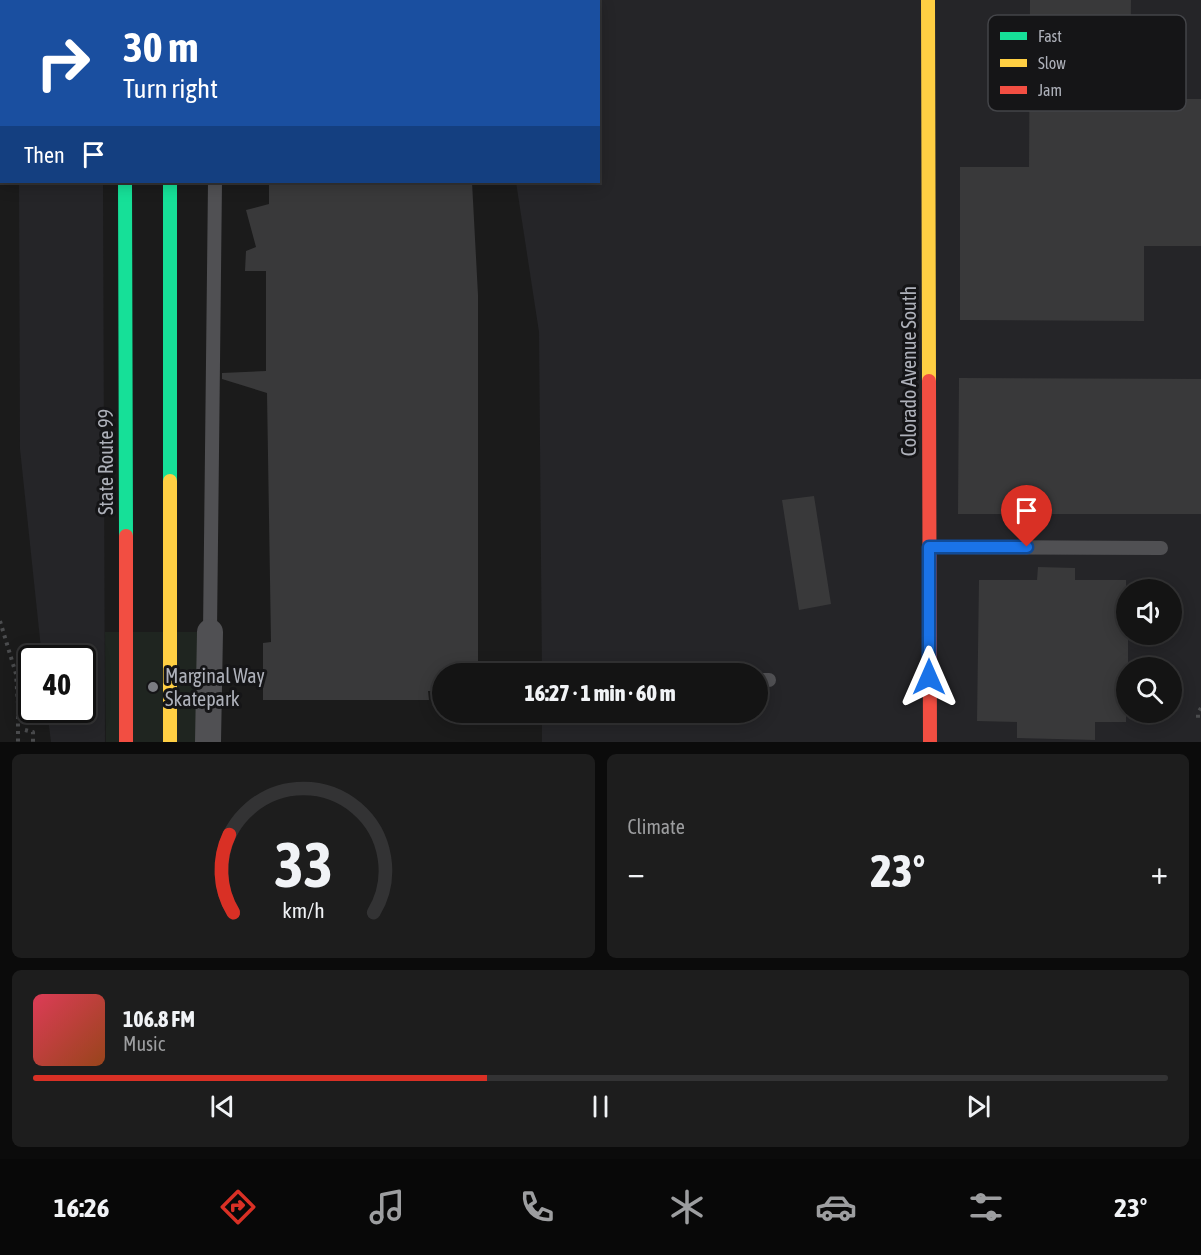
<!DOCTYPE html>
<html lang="en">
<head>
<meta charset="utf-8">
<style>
	body { margin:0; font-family:"Asap Condensed",sans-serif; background:#1d1d1d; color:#f1f3f6; height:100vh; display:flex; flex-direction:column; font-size:22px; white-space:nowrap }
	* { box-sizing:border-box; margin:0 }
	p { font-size:20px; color:#9d9ea0 }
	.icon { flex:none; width:33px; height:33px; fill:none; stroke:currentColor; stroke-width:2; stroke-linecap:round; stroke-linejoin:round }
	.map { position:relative; height:742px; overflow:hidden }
	.panel { display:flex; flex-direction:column; gap:12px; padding:12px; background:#0b0b0b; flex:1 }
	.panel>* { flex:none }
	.guide { position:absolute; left:0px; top:0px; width:600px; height:183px; box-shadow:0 3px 15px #0003,0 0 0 2px #333334; background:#1a4fa0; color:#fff; overflow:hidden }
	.fabs { position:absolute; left:1116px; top:579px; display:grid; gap:12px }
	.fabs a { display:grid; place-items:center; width:66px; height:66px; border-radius:50%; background:#141414; box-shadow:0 3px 15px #0003,0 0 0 2px #333334; font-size:30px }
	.speed { position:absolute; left:18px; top:645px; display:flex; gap:12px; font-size:30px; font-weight:700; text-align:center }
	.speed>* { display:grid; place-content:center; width:78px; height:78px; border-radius:50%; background:#141414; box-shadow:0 3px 15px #0003,0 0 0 2px #333334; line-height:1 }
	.speed .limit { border:3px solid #111; border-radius:9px; background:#fff; color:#111 }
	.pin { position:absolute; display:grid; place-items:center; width:51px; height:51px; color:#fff; margin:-62px -26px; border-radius:50% 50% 50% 0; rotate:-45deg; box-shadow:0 0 6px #0007 }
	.pin .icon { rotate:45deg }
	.me { position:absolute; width:66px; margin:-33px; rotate:0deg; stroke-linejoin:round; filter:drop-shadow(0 0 4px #0008) }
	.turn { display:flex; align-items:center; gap:21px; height:126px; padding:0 24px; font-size:27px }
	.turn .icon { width:78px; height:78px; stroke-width:2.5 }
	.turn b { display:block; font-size:42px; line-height:51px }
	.then { display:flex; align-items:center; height:57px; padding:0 24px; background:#0003; gap:12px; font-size:22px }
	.big { font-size:45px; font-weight:800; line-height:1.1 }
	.panel .widget { flex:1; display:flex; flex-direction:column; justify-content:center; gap:9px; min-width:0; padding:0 21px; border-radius:9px; background:#1d1d1d }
	.panel .dial { align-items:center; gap:0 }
	.dial svg { height:156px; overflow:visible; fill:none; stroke:#333334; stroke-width:7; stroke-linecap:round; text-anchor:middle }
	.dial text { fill:#f1f3f6; stroke:none }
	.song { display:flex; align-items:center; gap:18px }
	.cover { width:72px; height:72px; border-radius:9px; background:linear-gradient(135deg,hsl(350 70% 55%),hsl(20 70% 35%)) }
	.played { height:6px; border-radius:3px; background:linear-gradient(90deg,#d93025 40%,#333334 40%) }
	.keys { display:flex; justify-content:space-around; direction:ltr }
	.heat { display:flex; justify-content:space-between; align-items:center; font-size:33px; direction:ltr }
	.panel .tiles { flex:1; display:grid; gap:12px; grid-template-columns:1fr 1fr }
	.widget:last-child { grid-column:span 2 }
	.trip { position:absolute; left:432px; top:663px; width:336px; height:60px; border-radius:30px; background:#141414; box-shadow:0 3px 15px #0003,0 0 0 2px #333334; font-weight:800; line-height:60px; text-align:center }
	.tab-bar { display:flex; height:96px; justify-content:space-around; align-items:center; background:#080808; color:#9d9ea0 }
	.tab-bar .icon { width:42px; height:42px }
	.tab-bar .on { color:#d93025 }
	.tab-bar b { font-size:27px; color:#f1f3f6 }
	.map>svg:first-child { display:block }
	.built { fill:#252528; fill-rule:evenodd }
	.green { fill:#1f2520 }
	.building { fill:#39393a }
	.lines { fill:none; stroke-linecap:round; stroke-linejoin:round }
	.path { stroke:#4b4c4e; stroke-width:4; stroke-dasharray:3 4.5; stroke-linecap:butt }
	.lane { stroke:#505053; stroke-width:14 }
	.street { stroke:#505053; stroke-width:26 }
	.fast { stroke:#16e098; stroke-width:14 }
	.slow { stroke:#ffcf43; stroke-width:14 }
	.jam { stroke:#f24e42; stroke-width:14 }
	.route-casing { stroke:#114b97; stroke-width:15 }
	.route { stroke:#1a73e8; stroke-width:10 }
	.poi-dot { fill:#7b7c82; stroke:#151517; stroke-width:2 }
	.labels { text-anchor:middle; stroke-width:6; stroke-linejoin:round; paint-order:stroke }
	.street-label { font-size:20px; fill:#aeb1ba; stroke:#151517 }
	.poi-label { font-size:20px; fill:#aeb1ba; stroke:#151517; text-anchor:start }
	.key { fill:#151517; stroke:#434448; stroke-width:1.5 }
	.key-label { font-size:16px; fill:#aeb1ba }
</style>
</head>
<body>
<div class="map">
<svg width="1201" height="742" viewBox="0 0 1201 742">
	<rect width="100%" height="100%" fill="#1b1b1b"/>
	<!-- built -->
	<path class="built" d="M 467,0 L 1201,0 L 1201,742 L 542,742 L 542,713 L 758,712 L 758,674 L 542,673 L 539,332 L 516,182 L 598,182 L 598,2 L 467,2 ZM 1126,590 L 1172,590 L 1172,634 L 1126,634 ZM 1126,668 L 1172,668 L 1172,712 L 1126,712 Z
		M 19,182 L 103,182 L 105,742 L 51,742 L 47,710 L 82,710 L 82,658 L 42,658 L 20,449 Z"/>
	<!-- green -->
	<path class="green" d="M 105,632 L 200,632 L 200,742 L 106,742 Z"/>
	<!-- building -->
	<path class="building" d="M 1030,0 L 1131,0 L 1130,99 L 1201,99 L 1201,246 L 1144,246 L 1144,321 L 960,320 L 960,167 L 1029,167 Z
		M 269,182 L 472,182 L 478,295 L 478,674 L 442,674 L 442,691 L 428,691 L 429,700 L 263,700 L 263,643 L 271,642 L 267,393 L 222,379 L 222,373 L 266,371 L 266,271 L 245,271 L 246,251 L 256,247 L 246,210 L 269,204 Z
		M 959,378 L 1201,379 L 1201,514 L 958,514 Z
		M 814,496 L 831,604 L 799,610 L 782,500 Z
		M 1038,567 L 1075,568 L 1075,580 L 1126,580 L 1126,634 L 1128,634 L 1128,668 L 1126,668 L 1126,722 L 1095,722 L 1095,740 L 1017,738 L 1017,722 L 977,721 L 979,580 L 1037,580 Z"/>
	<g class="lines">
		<!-- path -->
		<path class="path" d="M 0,621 L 16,674 L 18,704 L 18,742
			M 1201,708 L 1198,713 L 1198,719 L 1201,719
			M 25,730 L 33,732 L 33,742"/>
		<!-- lane -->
		<path class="lane" d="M 227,2 L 227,0
			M 929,547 L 1161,548
			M 210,632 L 215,182
			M 715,673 L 716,674
			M 758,680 L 769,680"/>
		<!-- street -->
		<path class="street" d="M 208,742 L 210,632"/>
		<!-- fast -->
		<path class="fast" d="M 170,0 L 170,2
			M 125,182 L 126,536
			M 170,182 L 170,481"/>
		<!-- slow -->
		<path class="slow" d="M 124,0 L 124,2
			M 928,0 L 929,381
			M 170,481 L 170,742"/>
		<!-- jam -->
		<path class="jam" d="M 929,381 L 930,742
			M 126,536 L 126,742"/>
	</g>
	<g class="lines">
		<!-- route casing -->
		<g class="route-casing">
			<path id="route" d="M 929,677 L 929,547 L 1027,547"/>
		</g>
		<!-- route -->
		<use href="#route" class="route"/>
	</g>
	<!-- markers -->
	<circle class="poi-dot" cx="153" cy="687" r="6"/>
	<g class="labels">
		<!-- street labels -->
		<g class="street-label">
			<text transform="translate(909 371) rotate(-90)" y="7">Colorado Avenue South</text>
			<text transform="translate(106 462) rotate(-90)" y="7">State Route 99</text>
		</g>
		<!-- poi labels -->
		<g class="poi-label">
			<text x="165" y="683">Marginal Way<tspan x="165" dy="23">Skatepark</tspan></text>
		</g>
	</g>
	<!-- legend -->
	<rect x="988" y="15" width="198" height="96" rx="9" class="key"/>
	<rect x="1000" y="32" width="27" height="8" fill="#16e098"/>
	<rect x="1000" y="59" width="27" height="8" fill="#ffcf43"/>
	<rect x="1000" y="86" width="27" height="8" fill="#f24e42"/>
	<g class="key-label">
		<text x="1038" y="42">Fast</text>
		<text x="1038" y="69">Slow</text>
		<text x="1038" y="96">Jam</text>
	</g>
</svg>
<div class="fabs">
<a><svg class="icon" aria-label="sound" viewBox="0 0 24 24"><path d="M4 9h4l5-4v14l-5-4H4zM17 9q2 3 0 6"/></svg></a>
<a><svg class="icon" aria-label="search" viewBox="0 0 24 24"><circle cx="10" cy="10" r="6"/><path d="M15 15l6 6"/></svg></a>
</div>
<div class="speed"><div class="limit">40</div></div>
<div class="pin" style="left:1027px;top:547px;background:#d93025"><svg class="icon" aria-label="arrive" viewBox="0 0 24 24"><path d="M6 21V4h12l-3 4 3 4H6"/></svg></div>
<svg class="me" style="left:929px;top:677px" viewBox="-20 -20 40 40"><path d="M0-17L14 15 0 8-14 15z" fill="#1a73e8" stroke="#fff" stroke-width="4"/></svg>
<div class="trip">16:27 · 1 min · 60 m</div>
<div class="guide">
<div class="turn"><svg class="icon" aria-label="right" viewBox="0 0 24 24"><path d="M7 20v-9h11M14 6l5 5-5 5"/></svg><div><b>30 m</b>Turn right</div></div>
<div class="then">Then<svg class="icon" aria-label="arrive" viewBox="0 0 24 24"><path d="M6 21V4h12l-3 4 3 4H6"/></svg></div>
</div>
</div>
<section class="panel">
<div class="tiles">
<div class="widget dial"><svg viewBox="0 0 100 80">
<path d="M14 69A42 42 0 1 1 86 69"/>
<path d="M14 69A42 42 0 0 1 12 29" stroke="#d93025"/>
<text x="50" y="56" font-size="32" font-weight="700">33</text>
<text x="50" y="72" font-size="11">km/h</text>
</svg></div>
<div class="widget"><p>Climate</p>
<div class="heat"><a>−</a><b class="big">23°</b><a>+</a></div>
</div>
<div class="widget">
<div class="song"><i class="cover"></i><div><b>106.8 FM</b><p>Music</p></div></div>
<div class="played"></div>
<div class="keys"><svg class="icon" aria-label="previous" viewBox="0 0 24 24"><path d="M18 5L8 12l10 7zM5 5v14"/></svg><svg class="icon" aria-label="pause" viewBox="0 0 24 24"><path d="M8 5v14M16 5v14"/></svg><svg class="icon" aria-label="next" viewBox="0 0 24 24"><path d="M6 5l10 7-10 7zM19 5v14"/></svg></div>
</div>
</div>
</section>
<nav class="tab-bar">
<b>16:26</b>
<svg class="icon on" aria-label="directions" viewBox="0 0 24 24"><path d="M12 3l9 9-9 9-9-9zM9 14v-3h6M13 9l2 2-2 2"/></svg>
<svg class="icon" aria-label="music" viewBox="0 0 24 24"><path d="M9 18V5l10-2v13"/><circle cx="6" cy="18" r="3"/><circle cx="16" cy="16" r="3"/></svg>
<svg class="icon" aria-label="phone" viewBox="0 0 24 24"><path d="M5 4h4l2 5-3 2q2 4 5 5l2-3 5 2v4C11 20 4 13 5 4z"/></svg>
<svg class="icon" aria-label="climate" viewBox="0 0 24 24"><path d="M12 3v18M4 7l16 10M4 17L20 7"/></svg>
<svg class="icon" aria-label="car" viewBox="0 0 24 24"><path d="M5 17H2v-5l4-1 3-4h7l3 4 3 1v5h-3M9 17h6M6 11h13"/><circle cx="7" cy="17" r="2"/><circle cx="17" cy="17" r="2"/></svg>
<svg class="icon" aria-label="filters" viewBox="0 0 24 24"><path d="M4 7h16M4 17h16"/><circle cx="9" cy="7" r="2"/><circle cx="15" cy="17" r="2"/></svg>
<b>23°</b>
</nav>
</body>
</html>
